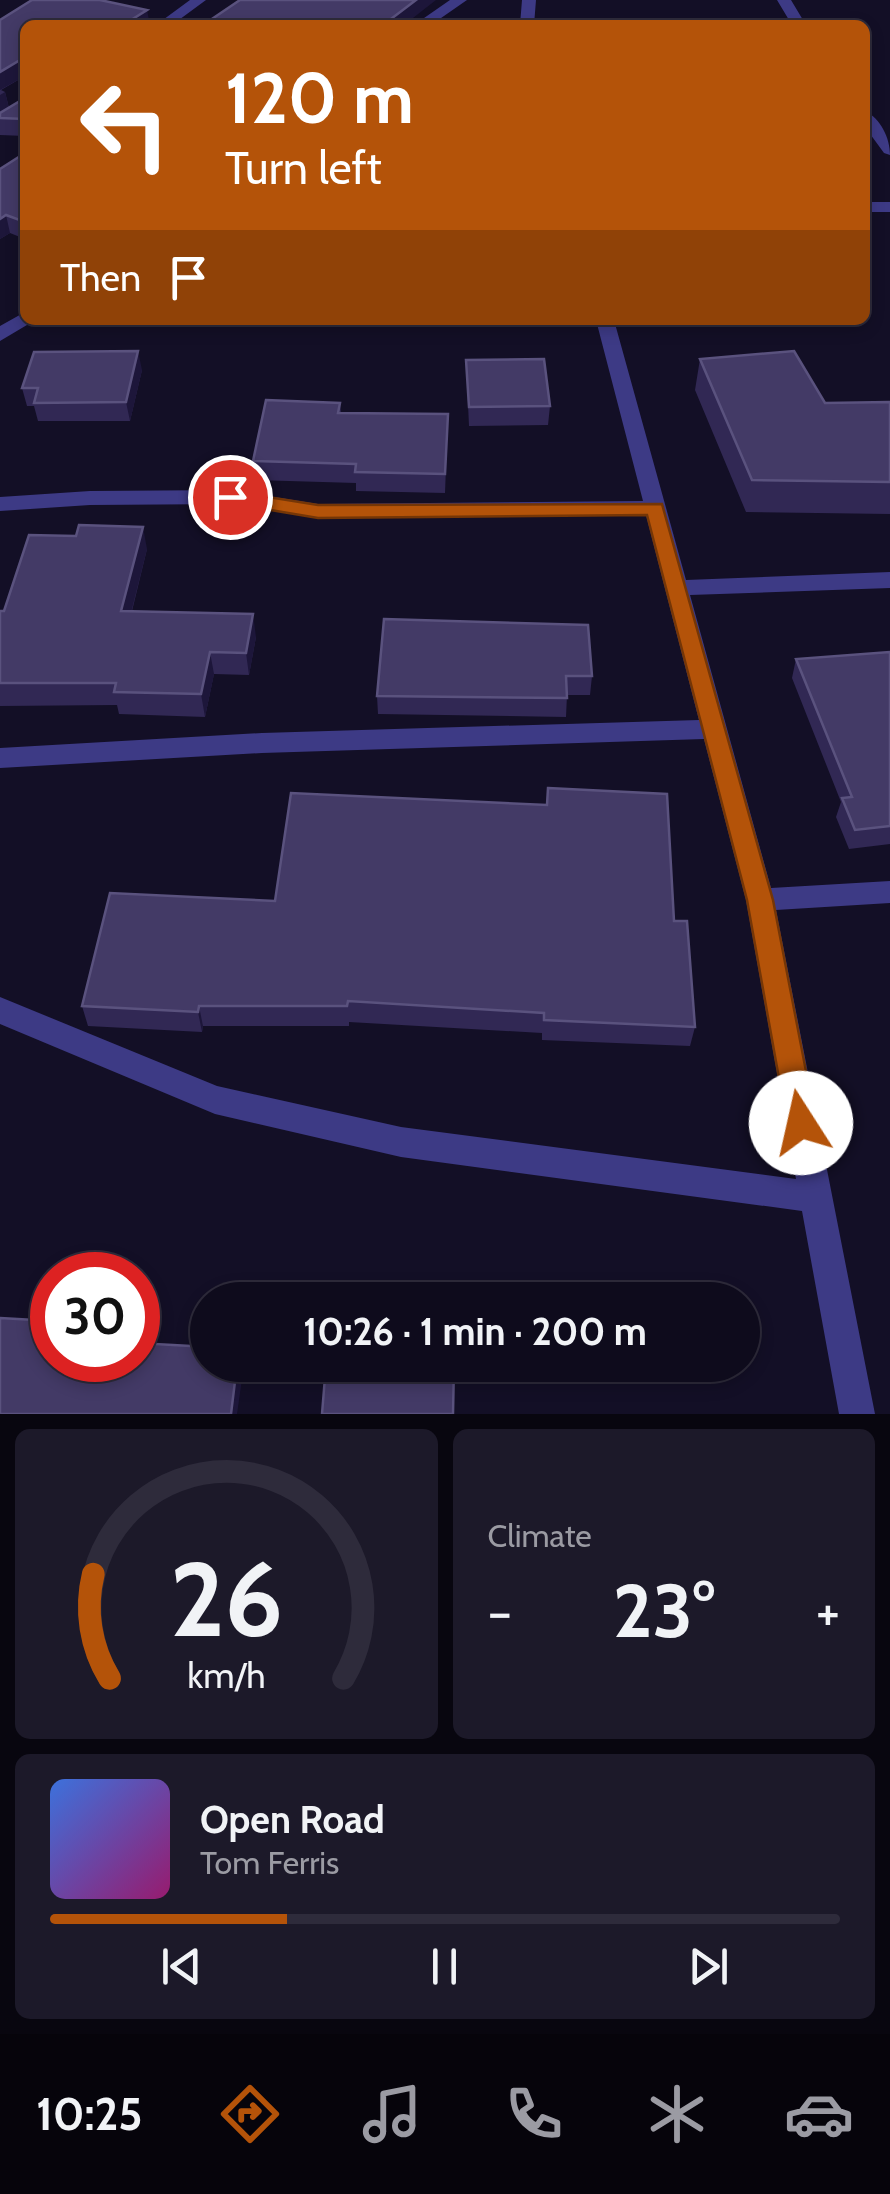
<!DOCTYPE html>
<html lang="en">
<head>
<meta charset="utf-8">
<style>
	body { margin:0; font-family:Cabin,sans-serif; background:#1c1929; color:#f1f3f6; height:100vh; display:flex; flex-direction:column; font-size:38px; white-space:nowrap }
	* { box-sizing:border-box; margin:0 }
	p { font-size:32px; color:#9b9ba3 }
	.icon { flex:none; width:55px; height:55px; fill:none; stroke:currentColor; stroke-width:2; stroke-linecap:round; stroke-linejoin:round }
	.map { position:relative; height:1414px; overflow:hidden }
	.drawer { display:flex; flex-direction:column; gap:15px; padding:15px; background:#08060f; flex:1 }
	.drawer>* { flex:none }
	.banner { position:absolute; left:20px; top:20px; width:850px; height:305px; border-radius:15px; box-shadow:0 5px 15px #0003,0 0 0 2px #2e2b3b; background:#b45309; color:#fff; overflow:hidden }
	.speed { position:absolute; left:30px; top:1252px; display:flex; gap:20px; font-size:50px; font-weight:700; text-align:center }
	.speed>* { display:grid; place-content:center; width:130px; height:130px; border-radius:50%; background:#0e0b1c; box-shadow:0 5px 15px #0003,0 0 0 2px #2e2b3b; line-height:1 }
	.speed .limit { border:15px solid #d22; background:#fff; color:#111 }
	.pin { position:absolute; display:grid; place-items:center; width:85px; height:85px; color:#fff; margin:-42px; border:5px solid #fff; border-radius:50%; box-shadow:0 2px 10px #0007 }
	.me { position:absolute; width:110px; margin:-55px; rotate:350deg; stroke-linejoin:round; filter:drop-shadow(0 0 8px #0008) }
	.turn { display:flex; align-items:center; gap:35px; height:210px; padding:0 40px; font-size:45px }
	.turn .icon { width:130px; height:130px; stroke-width:2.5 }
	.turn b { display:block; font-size:70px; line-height:85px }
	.then { display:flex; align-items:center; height:95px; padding:0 40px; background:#0003; gap:20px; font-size:38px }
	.big { font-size:75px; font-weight:800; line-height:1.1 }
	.drawer .card { flex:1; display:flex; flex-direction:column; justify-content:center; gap:15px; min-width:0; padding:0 35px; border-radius:15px; background:#1c1929 }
	.drawer .dial { align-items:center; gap:0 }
	.dial svg { height:260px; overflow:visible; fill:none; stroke:#2e2b3b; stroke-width:7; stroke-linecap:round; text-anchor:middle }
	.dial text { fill:#f1f3f6; stroke:none }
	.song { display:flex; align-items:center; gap:30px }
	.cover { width:120px; height:120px; border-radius:15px; background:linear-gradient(135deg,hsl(220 70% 55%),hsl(320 70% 35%)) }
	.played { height:10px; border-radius:5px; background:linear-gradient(90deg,#b45309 30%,#2e2b3b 30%) }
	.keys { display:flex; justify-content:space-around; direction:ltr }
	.heat { display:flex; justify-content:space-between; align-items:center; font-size:55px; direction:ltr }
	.drawer .tiles { flex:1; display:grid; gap:15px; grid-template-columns:1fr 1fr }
	.card:last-child { grid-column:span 2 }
	.trip { position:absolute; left:190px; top:1282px; width:570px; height:100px; border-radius:50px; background:#0e0b1c; box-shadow:0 5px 15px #0003,0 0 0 2px #2e2b3b; font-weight:800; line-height:100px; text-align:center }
	.dock { display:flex; height:160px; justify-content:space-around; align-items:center; background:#06040b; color:#9b9ba3 }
	.dock .icon { width:70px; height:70px }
	.dock .current { color:#b45309 }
	.dock b { font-size:45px; color:#f1f3f6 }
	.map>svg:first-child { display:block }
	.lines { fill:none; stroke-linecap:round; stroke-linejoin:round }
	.minor { fill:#3d3a85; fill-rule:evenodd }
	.wall { fill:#312854 }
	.shaded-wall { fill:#1d163a }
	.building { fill:#433a66; stroke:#5a527e; stroke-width:2.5 }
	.route { fill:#b45309; stroke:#753606; stroke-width:2.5 }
</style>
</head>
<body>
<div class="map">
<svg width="890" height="1414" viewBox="0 0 890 1414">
	<rect width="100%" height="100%" fill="#130f26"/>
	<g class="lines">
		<!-- minor -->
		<path class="minor" d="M 190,0 L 206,0 L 172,25 L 156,25 Z
			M 450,0 L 467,0 L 431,25 L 414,25 Z
			M 522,0 L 536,0 L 534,25 L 520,25 Z
			M 777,0 L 791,0 L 806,25 L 792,25 Z
			M 865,111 C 881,119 890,138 890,155 L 884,153 L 865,127 Z
			M 865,202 L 890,202 L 890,212 L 865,212 Z
			M 25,312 L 25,320 L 32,322 L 0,341 L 0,326 Z
			M 596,320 L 614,320 L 686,580 L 890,572 L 890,588 L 690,595 L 771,888 L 890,881 L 890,903 L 776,910 L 875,1414 L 839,1414 L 802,1211 L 401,1157 L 215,1114 L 0,1024 L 0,997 L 217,1086 L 401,1127 L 796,1179 L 746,900 L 704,739 L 262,753 L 0,768 L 0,748 L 262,733 L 699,720 L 646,515 L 318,518 L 230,504 L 90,505 L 0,511 L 0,497 L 90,491 L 230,490 L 318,504 L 643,501 Z"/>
	</g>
	<!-- wall -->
	<path class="wall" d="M 0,20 L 25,25 L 25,76 L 1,90 L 5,92 L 9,108 L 25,98 L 25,136 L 0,135 Z
		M 25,153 L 25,239 L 10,233 L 0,239 L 0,169 Z
		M 640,320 L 763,320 L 641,327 Z
		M 700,359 L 825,403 L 890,402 L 890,514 L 746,512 L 695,390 Z
		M 466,360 L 550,406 L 548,425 L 469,426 Z
		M 142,370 L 130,421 L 38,421 L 34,406 L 27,406 L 22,388 Z
		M 340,403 L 341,413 L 448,414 L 445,493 L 356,491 L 356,483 L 255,480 L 253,461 Z
		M 147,549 L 132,611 L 256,637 L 249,675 L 214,674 L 205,717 L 119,714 L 117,705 L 0,706 L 0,611 L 4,611 Z
		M 384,619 L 592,676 L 590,695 L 567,695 L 566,717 L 378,714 L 377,696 Z
		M 890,652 L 890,844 L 849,849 L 836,817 L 841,802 L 792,678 L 796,659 Z
		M 548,788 L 674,921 L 695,1027 L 690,1046 L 542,1040 L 542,1033 L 349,1022 L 349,1026 L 203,1026 L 202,1032 L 88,1026 L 82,1006 L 275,901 L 546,804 Z"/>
	<!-- shaded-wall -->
	<path class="shaded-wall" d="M 416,0 L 436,0 L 404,25 L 383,25 Z
		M 147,10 L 150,25 L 123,25 Z
		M 25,57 L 25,76 L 0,90 L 0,72 Z
		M 5,92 L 9,108 L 0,114 L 0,95 Z
		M 6,215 L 10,233 L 0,239 L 0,219 Z
		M 138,351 L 142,370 L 130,421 L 126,402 Z
		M 143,527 L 147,549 L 126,633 L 121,611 Z
		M 253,614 L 256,637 L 249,675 L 246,653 Z
		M 210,652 L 214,674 L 205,717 L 201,694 Z
		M 199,1006 L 203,1026 L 202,1032 L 198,1012 Z
		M 237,1365 L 244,1365 L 237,1414 L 231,1414 Z"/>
	<!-- building -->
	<path class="building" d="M 32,0 L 100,0 L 147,10 L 123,25 L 25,25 L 25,57 L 0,72 L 0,20 Z
		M 240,0 L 416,0 L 383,25 L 203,25 Z
		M 25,98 L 25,119 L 0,118 L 0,113 Z
		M 25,153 L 25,222 L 6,215 L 0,219 L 0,169 Z
		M 138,351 L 126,402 L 34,403 L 38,388 L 22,388 L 34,352 Z
		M 794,351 L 825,403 L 890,402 L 890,482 L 752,480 L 700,359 Z
		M 544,359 L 550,406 L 469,407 L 466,360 Z
		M 266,400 L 340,403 L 338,413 L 448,414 L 445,474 L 355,472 L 356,464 L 253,461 Z
		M 79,525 L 143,527 L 121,611 L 253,614 L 246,653 L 210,652 L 201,694 L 114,692 L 116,683 L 0,683 L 0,611 L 4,611 L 29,535 L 76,536 Z
		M 384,619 L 588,625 L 592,676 L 566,676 L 567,698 L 377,696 Z
		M 890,652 L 890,826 L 855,830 L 842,798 L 852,797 L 796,659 Z
		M 548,788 L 667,794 L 674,921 L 687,921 L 695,1027 L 544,1020 L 544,1013 L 348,1001 L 347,1006 L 199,1006 L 198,1012 L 82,1006 L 110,893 L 275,901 L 291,793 L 547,805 Z
		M 332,1297 L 429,1300 L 332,1300 Z
		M 0,1318 L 52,1321 L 52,1360 L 138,1360 L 138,1343 L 208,1347 L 208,1365 L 237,1365 L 231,1414 L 0,1414 Z
		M 326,1365 L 454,1365 L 453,1414 L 322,1414 Z"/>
	<!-- route -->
	<path class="route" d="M 230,491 L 318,505 L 662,504 L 773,900 L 816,1123 L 811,1132 L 801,1136 L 791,1132 L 787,1123 L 747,900 L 647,515 L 318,518 L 223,502 L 223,493 Z"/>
</svg>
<div class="speed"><div class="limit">30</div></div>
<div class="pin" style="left:230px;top:497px;background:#d93025"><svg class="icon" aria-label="arrive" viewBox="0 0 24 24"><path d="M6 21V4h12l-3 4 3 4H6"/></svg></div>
<svg class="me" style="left:801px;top:1123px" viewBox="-20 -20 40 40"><circle r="19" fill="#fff"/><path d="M0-13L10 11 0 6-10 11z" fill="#b45309"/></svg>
<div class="trip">10:26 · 1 min · 200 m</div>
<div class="banner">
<div class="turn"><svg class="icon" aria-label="left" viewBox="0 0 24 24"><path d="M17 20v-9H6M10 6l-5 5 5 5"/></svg><div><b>120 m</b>Turn left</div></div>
<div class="then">Then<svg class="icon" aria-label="arrive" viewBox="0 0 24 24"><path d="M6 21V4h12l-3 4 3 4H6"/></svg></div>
</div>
</div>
<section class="drawer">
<div class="tiles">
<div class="card dial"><svg viewBox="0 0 100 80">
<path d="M14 69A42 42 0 1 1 86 69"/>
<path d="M14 69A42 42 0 0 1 9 37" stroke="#b45309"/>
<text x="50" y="56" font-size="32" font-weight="700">26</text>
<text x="50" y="72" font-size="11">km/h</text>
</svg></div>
<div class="card"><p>Climate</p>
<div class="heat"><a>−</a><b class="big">23°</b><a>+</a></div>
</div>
<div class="card">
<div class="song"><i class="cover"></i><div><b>Open Road</b><p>Tom Ferris</p></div></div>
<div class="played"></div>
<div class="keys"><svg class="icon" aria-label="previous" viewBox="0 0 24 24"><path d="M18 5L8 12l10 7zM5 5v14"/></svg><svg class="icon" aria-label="pause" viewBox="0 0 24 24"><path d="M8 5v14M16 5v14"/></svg><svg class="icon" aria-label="next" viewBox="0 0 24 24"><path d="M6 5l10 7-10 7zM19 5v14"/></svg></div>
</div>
</div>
</section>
<nav class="dock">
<b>10:25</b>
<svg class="icon current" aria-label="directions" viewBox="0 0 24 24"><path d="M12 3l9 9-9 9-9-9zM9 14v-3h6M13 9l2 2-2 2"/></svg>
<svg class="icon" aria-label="music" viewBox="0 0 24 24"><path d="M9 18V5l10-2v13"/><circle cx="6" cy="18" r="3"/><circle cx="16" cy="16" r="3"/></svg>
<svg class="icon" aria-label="phone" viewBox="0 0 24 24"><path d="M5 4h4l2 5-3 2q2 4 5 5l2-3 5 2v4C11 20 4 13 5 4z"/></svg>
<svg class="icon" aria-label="climate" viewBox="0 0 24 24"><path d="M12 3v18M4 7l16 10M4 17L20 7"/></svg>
<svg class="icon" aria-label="car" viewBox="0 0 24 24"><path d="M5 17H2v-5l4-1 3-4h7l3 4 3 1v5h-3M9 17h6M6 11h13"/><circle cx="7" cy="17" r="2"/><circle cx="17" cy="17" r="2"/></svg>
</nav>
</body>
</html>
